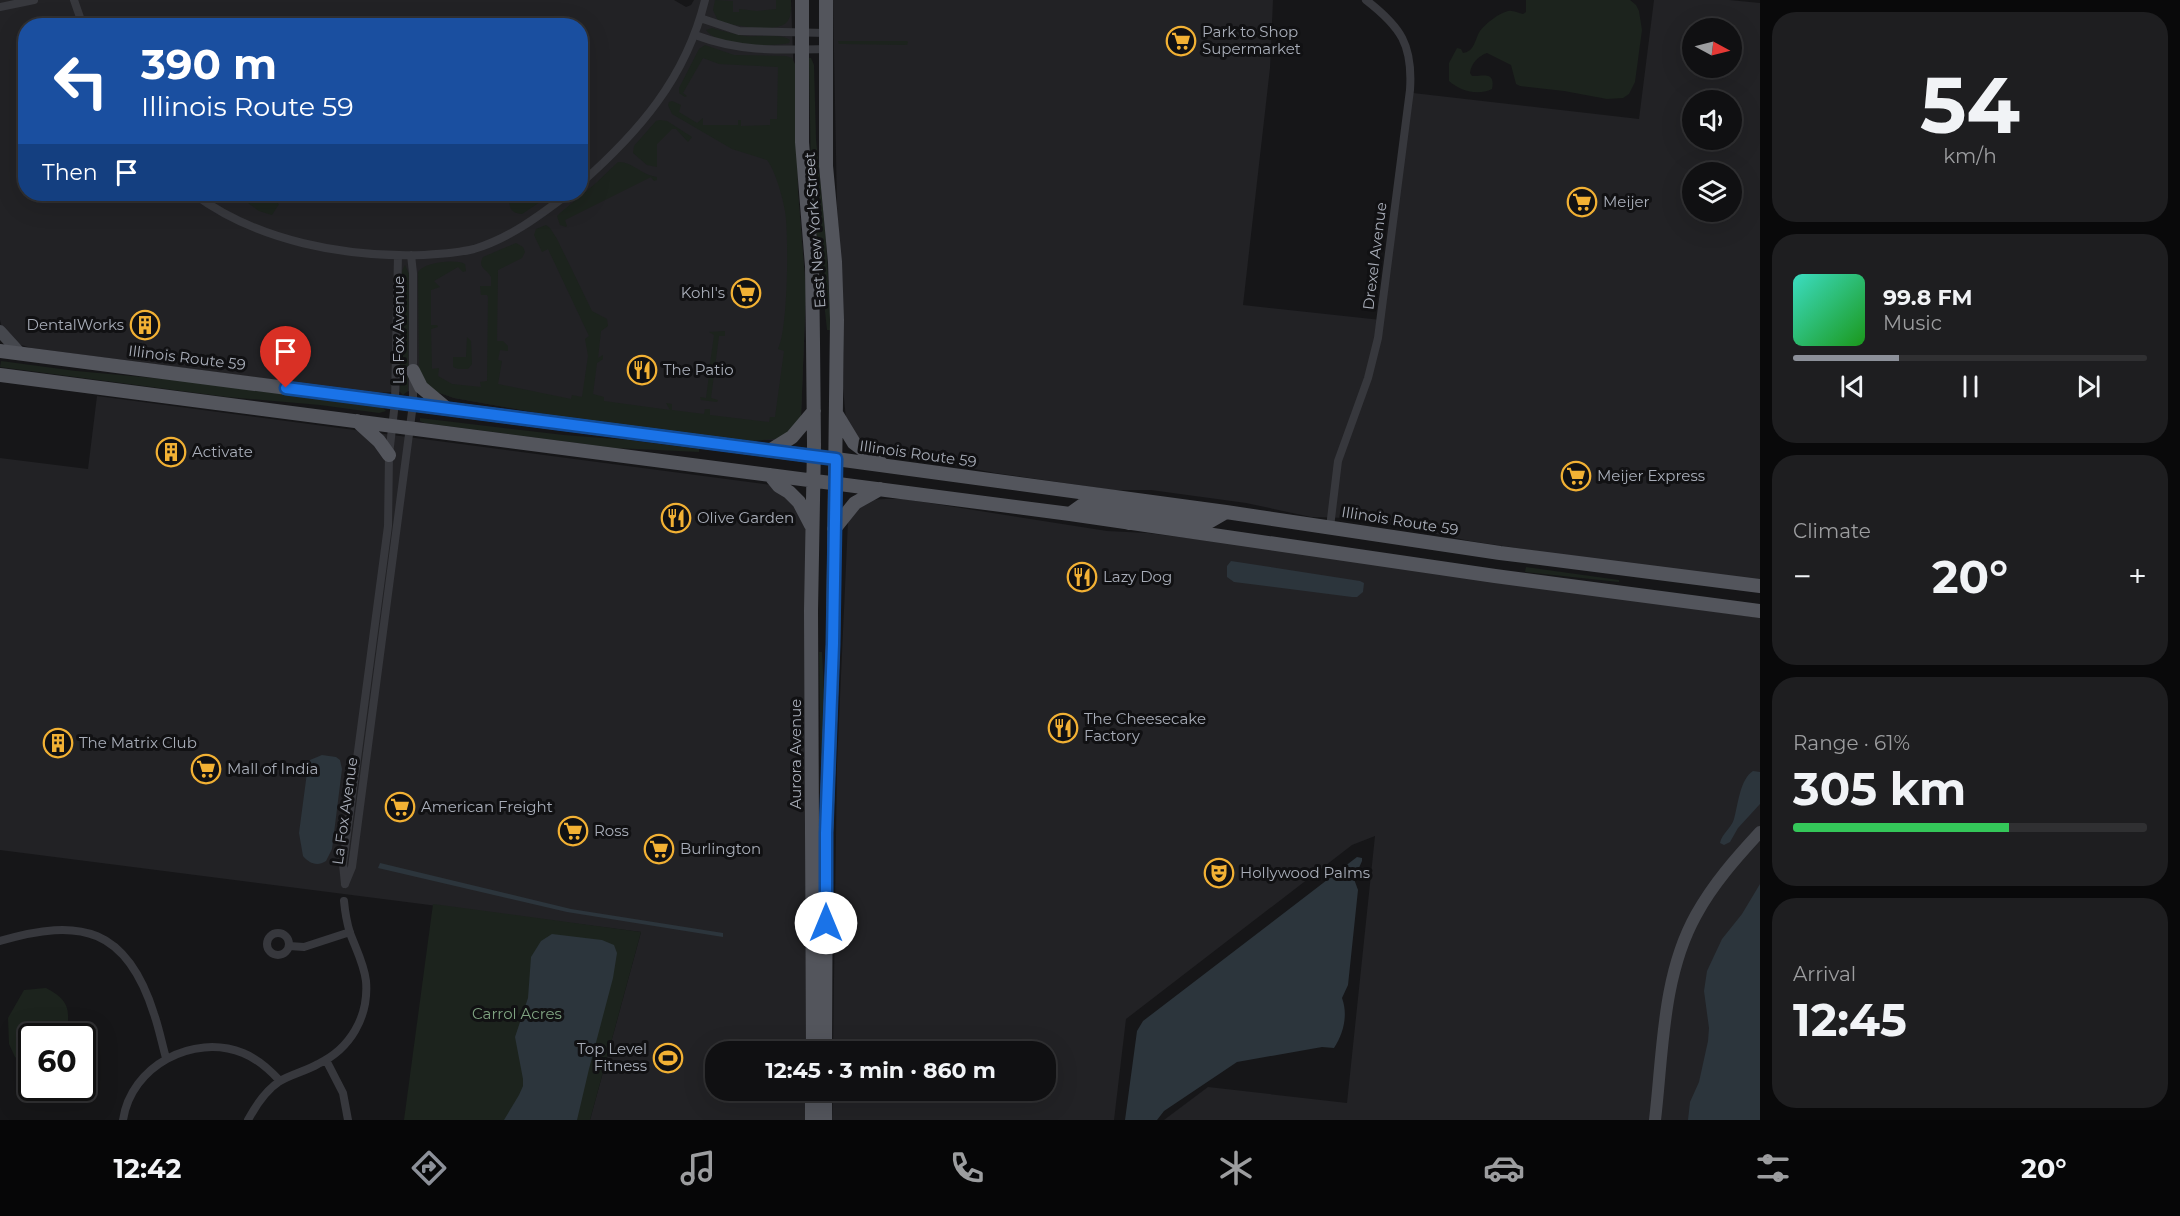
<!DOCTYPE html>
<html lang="en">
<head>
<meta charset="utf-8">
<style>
	body { margin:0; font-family:Montserrat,sans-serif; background:#1e1e20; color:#f1f3f6; height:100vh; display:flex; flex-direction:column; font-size:22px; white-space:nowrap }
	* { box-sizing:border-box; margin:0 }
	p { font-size:20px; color:#9c9d9f }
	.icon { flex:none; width:33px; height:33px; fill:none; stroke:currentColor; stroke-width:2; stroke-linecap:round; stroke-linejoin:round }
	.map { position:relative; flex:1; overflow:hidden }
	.drawer { display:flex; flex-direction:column; gap:12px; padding:12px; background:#09090a; width:420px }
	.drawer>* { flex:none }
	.top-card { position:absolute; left:18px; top:18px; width:570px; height:183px; border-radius:24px; box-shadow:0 6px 24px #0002,0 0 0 2px #303032; background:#1a4fa0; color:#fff; overflow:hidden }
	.needle { width:39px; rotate:97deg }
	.controls { position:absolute; left:1682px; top:18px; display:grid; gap:12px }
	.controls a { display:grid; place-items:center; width:60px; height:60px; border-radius:50%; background:#101012; box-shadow:0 6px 24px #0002,0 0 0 2px #303032; font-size:30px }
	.speed { position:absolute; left:18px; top:1023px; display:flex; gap:12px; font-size:30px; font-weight:700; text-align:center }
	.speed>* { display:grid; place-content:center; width:78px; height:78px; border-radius:50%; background:#101012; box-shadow:0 6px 24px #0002,0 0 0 2px #303032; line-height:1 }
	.speed .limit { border:3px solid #111; border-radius:9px; background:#fff; color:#111 }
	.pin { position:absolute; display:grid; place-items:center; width:51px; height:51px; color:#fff; margin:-62px -26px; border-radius:50% 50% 50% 0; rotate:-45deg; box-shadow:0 0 6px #0007 }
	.pin .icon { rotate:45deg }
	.me { position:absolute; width:66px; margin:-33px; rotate:0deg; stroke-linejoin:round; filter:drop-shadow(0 0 4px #0008) }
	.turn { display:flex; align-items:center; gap:21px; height:126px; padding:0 24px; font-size:27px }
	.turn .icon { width:78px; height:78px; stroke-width:2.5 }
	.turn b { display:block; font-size:42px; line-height:51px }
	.then { display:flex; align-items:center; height:57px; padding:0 24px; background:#0003; gap:12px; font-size:22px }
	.big { font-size:45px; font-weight:700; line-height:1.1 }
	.drawer .tile { flex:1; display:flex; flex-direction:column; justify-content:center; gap:9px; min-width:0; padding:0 21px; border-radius:24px; background:#1e1e20 }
	.drawer .dial { align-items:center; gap:0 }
	.dial b { font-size:78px; line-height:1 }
	.song { display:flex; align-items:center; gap:18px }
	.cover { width:72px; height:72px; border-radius:9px; background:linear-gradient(135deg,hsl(170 70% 55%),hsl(120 70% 35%)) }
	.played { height:6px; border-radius:3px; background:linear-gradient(90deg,#8c9099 30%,#303032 30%) }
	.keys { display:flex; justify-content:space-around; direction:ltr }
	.heat { display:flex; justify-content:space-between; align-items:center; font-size:33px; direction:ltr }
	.charge { height:9px; border-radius:4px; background:linear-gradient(90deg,#34c759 61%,#303032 0) }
	.trip { position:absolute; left:705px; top:1041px; width:351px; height:60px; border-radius:24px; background:#101012; box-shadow:0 6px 24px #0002,0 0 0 2px #303032; font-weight:700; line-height:60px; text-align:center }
	.tab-bar { display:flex; height:96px; justify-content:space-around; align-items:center; background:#060607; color:#9c9d9f }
	.tab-bar .icon { width:42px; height:42px }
	.tab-bar .active { color:#8c9099 }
	.tab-bar b { font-size:27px; color:#f1f3f6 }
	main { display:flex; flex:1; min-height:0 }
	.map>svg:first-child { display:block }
	.built { fill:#222225; fill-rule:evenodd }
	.green { fill:#1c231d }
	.water { fill:#2c353c }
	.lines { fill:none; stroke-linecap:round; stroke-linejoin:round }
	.street { stroke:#37383d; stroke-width:8 }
	.secondary { stroke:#45474d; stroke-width:12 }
	.primary { stroke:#53555c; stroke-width:14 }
	.route-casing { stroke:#114b97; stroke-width:15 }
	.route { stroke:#1a73e8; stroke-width:10 }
	.labels { text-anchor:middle; stroke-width:6; stroke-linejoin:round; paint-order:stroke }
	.poi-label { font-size:15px; fill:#a8adb8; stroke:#111113; text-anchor:start }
	.street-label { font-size:15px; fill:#a8adb8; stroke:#111113 }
	.park-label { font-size:15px; fill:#7fa381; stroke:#111113 }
</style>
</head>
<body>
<main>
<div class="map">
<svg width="1760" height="1120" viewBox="0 0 1760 1120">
	<rect width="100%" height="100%" fill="#161618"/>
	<!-- built -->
	<path class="built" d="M 0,0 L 674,0 L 686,7 L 691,5 L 694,0 L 791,0 L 798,192 L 806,291 L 801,418 L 774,440 L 737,439 L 567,418 L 454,398 L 431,390 L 377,393 L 31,348 L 18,344 L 3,332 L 0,320 ZM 26,26 L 580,26 L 580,194 L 26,194 Z
		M 833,0 L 1273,0 L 1270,68 L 1243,305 L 1381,320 L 1413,93 L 1639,119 L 1654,0 L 1729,0 L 1760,3 L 1760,585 L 1470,541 L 1403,527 L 1348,518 L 1311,517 L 1246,503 L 1151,490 L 1113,490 L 995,473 L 928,460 L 888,455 L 873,452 L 864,446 L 846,419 L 843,388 L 844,353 L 842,279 L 837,206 ZM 1692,28 L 1731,28 L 1731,68 L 1692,68 ZM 1692,100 L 1731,100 L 1731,140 L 1692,140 ZM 1692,172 L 1731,172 L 1731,212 L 1692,212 Z
		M 97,396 L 780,486 L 807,520 L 805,905 L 809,954 L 809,1051 L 716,1052 L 716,1090 L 808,1091 L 808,1120 L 590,1120 L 641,932 L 0,850 L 0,458 L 88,469 Z
		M 885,499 L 904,499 L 1107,531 L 1147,533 L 1228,543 L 1760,618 L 1760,1120 L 1164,1120 L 1208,1087 L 1347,1103 L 1375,836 L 1352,845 L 1126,1019 L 1114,1120 L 832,1120 L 833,1091 L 1046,1090 L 1046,1052 L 833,1051 L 837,764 L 848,521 L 851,514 L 869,500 Z"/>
	<!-- green -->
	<path class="green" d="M 715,0 L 733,1 L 733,12 L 739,12 L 739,9 L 757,11 L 776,9 L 776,0 L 791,0 C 791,8 792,17 786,23 C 773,34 733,25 718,21 L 713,10 Z
		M 1526,0 L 1630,0 L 1636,5 L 1639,11 L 1642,30 L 1635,82 L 1629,94 L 1623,98 L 1607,99 L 1564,91 L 1520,86 L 1516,84 L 1511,65 L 1487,53 C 1478,56 1471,64 1470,73 L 1472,76 C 1481,77 1496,70 1492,89 C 1478,96 1460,91 1449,81 L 1449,63 L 1457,48 L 1461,49 L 1463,53 C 1475,51 1474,41 1480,31 C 1485,24 1499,13 1508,11 C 1514,10 1517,13 1523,14 L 1526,12 Z
		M 712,28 C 723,31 735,35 746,36 C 760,37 779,33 790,40 L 789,43 C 770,47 718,47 706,30 Z
		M 838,41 L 907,41 L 908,42 L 907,45 L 844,44 L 839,44 Z
		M 705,45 L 734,55 L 786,56 L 792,58 L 795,64 L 798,192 L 806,291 L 801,418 L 783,438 L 753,441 L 567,418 L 454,398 L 431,390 L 419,374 L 418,272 C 425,262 455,259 465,264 L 466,271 L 463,272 L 458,267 L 434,281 L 440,287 L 431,290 L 431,325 L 437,325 L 438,327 L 431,329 L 432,369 L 439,368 L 438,376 L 452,384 L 481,387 L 480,382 L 487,381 L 488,297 L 487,295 L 481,295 L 480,286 L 491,286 L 491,277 C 487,269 477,268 483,257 L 516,243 L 523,247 L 525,252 L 522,258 L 498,270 L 497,341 L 503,341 L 508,346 L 508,351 L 500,350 L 498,360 L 502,361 L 498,384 L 571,399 L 572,395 L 582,397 L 588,356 L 585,339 L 589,336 L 548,249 L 542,252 L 534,235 L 536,229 L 546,225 L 550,228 L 557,239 L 592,311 L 607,319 L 608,326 L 601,331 L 598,358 L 603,355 L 603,359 L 597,363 L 593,394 L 604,397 L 604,401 L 670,410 L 666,403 L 672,404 L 672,410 L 704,414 L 705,409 L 710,409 L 710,415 L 769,422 L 770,417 L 775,417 L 784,351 L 778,349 C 788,330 789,235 785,211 C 783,198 775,170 767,160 L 732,149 L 672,114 L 668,105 L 669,102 L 672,101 L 681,105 L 679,112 L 697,123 L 703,118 L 703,125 L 738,125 L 738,120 L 741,120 L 741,126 L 770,125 L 770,119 L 777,119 L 778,67 L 719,64 L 703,58 L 683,93 L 687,96 L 685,97 L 679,93 L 679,88 L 699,49 Z
		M 809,58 L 811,58 L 814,65 L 816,139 L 826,239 L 831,330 L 827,330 L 811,180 Z
		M 660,120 L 667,121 L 692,137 L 688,142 L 676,129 L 672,129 L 657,144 L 657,167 L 647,165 L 633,153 L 634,146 L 656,121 Z
		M 618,162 C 631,161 642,175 657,177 L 657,180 L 654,181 L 651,177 L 565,220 L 567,226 L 566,227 L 560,225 L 557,216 L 560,213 L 596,183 Z
		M 244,194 L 265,194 L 279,204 L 272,215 L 259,211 L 241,198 Z
		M 510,194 L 552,194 L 522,214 C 508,213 509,205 510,194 Z
		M 405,265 L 409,274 L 408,391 L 403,395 L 400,392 L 401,273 Z
		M 725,331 L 725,336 L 719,336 L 711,398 L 718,400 L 717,402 L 701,400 L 700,397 L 706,398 L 710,368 L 704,367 L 705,364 L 710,364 L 714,335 L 709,332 Z
		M 467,337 L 471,341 L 472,364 L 468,369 L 458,369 L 453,367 L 453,357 L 466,357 Z
		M 1,361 L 76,371 L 175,380 L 382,407 L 386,411 L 379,413 L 320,405 L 227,397 L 0,367 Z
		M 420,418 L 564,435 L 629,440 L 699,449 L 699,452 L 615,448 L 424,423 L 420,421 Z
		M 1526,567 L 1619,580 L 1619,582 L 1525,572 Z
		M 819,652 L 822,652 L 826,727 L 824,783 L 821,782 Z
		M 433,904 L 641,932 L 590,1120 L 404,1120 Z
		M 46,988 C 71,1001 70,1011 66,1036 L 32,1036 L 31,1067 L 15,1057 L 9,1044 L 8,1018 L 24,990 Z"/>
	<!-- water -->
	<path class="water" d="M 1231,561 L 1360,581 L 1364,583 L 1363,592 L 1357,597 L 1352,597 L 1234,582 L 1227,577 L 1227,566 Z
		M 322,755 L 336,757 L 340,760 L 342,769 L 332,849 L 326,861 C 317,867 309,863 303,856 L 299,833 L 308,765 L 310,760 Z
		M 1753,771 L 1760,772 L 1760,804 L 1738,828 L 1730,842 L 1724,845 L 1720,843 C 1722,833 1731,829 1734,819 C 1738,805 1740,779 1753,771 Z
		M 1357,857 L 1362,858 L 1362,861 L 1354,879 L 1358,890 L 1348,985 L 1342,998 C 1348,1014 1344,1033 1334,1048 L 1322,1047 L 1237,1062 L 1164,1111 L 1157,1120 L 1125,1120 L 1137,1031 L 1143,1021 Z
		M 380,863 L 571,909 L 723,933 L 723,937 L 567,912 L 378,868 Z
		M 1760,884 L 1760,1120 L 1688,1120 L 1690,1102 L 1699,1082 L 1708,1041 L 1709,1028 L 1704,991 L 1707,971 L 1722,939 L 1742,914 Z
		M 552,934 L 602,940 L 614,945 L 617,953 L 613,978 L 589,1069 L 577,1120 L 504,1120 L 519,1095 L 523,1086 L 523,1079 L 515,1037 L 528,998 L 531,957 L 541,941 Z"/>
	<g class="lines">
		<!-- street -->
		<path class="street" d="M 74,0 L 83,26
			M 0,7 L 34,0
			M 700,18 L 739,31 L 826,33
			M 695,35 C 740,52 778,50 826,49
			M 580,184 C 639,132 686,78 705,0
			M 194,194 C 257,241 346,258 424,255 C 441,254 458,253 474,249 C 510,238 539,216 568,194
			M 1330,527 L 1338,461 L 1368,378 L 1378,338 L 1410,90 C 1413,45 1401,27 1366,0
			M 345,884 L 352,867 L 413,404 L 413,273 L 411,255
			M 345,884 L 343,864 L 388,526 L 389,455 L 395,402 L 398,255
			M267 944a11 11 0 1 1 22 0a11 11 0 1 1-22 0Z
			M 0,941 C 81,917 127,928 154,1014 C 159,1028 162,1044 166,1058
			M 289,946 L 304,947 L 350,932
			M 326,1060 L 343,1093 L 348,1120
			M 123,1120 C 131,1066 193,1033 243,1053 C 258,1059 270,1070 280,1081
			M 248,1120 C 256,1105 266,1090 280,1081 C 292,1074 306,1071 318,1064 C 350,1049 369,1017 366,981 C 364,964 356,949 350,933 C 347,923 345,912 344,901"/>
		<!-- secondary -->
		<path class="secondary" d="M 0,331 L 20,353
			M 1655,1120 C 1663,1052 1662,976 1696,915 C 1713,884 1736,858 1760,832"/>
		<!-- primary -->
		<path class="primary" d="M 802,0 L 802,142 L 812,266 L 813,342 L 814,445 L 811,611 L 813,1052
			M 0,351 L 836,459 L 1226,512 L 1500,553 L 1760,586
			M 413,371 L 421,387 L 446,408
			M 0,375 L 1070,514 L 1495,576 L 1760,611
			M 837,415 L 854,443 L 882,464
			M 357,421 L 379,441 L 389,455
			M 771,450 L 792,437 L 814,411
			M 770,475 L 779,486 L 789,492 L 799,502 L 811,525
			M 1070,514 L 1084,504 L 1130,509 L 1139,501
			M 1129,523 L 1140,514 L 1207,523 L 1226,512
			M 834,529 L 855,503 L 880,489
			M 825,1052 L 826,833 L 833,644 L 837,320 L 835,262 L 826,166 L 826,0
			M 812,1120 L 812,1090
			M 825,1120 L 825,1090"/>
	</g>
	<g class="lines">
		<!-- route casing -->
		<g class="route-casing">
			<path id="route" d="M 286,388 L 836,459 L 833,644 L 826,833 L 826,923"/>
		</g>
		<!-- route -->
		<use href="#route" class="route"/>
	</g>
	<!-- icons -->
	<defs>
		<g id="supermarket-ring" transform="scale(1.5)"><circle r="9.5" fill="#111113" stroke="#f2b134" stroke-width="1.5"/><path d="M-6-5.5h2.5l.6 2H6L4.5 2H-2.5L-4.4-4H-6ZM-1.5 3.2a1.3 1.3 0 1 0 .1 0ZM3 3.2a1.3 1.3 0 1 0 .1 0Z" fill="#f2b134"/></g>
		<g id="building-ring" transform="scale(1.5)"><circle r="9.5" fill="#111113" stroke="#f2b134" stroke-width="1.5"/><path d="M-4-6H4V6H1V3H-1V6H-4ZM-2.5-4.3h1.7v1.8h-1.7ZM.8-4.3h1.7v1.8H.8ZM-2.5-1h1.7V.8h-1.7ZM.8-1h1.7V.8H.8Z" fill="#f2b134"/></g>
		<g id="restaurant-ring" transform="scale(1.5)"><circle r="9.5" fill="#111113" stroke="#f2b134" stroke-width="1.5"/><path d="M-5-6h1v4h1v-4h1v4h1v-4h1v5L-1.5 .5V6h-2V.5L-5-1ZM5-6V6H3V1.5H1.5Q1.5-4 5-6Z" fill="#f2b134"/></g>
		<g id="theatre-ring" transform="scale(1.5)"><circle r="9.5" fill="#111113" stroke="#f2b134" stroke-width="1.5"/><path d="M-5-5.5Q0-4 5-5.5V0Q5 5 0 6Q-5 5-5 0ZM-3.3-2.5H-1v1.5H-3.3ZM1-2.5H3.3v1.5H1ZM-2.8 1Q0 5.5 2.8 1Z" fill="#f2b134"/></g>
		<g id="stadium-ring" transform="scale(1.5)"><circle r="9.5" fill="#111113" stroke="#f2b134" stroke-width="1.5"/><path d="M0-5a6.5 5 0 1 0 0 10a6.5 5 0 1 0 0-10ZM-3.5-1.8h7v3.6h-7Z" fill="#f2b134"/></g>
	</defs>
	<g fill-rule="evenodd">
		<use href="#supermarket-ring" x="1181" y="41"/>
		<use href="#supermarket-ring" x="1582" y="202"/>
		<use href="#supermarket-ring" x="746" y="293"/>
		<use href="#building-ring" x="145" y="325"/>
		<use href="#restaurant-ring" x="642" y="370"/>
		<use href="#building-ring" x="171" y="452"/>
		<use href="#supermarket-ring" x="1576" y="476"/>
		<use href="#restaurant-ring" x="676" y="518"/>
		<use href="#restaurant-ring" x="1082" y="577"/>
		<use href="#restaurant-ring" x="1063" y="728"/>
		<use href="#building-ring" x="58" y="743"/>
		<use href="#supermarket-ring" x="206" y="769"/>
		<use href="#supermarket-ring" x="400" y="807"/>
		<use href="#supermarket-ring" x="573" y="831"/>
		<use href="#supermarket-ring" x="659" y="849"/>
		<use href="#theatre-ring" x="1219" y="873"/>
		<use href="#stadium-ring" x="668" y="1058"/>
	</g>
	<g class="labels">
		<!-- poi labels -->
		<g class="poi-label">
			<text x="1202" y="37">Park to Shop<tspan x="1202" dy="17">Supermarket</tspan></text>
			<text x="1603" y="207">Meijer</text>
			<text x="725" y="298" text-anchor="end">Kohl's</text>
			<text x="124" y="330" text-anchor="end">DentalWorks</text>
			<text x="663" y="375">The Patio</text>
			<text x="192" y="457">Activate</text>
			<text x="1597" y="481">Meijer Express</text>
			<text x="697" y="523">Olive Garden</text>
			<text x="1103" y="582">Lazy Dog</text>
			<text x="1084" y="724">The Cheesecake<tspan x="1084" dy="17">Factory</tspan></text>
			<text x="79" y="748">The Matrix Club</text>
			<text x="227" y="774">Mall of India</text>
			<text x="421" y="812">American Freight</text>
			<text x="594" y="836">Ross</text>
			<text x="680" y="854">Burlington</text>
			<text x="1240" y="878">Hollywood Palms</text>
			<text x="647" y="1054" text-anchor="end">Top Level<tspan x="647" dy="17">Fitness</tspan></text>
		</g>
		<!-- street labels -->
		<g class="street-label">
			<text transform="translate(815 230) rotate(-94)" y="5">East New York Street</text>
			<text transform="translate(1375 256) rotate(-83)" y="5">Drexel Avenue</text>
			<text transform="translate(399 330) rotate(-90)" y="5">La Fox Avenue</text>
			<text transform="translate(187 358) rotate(7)" y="5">Illinois Route 59</text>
			<text transform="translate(918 454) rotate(8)" y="5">Illinois Route 59</text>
			<text transform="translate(1400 521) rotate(9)" y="5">Illinois Route 59</text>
			<text transform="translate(796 754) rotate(-90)" y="5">Aurora Avenue</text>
			<text transform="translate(345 811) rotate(-82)" y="5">La Fox Avenue</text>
		</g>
		<!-- park labels -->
		<g class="park-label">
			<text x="517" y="1019">Carrol Acres</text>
		</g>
	</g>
</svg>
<div class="controls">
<a><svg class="needle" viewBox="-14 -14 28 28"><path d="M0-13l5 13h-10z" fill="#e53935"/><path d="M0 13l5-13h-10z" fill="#9c9d9f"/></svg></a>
<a><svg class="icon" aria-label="sound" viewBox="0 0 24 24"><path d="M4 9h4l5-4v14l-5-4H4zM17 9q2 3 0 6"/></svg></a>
<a><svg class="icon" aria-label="layers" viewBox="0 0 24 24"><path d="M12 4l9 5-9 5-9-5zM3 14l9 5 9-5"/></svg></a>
</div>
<div class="speed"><div class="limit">60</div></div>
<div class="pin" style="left:286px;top:388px;background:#d93025"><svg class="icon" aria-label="arrive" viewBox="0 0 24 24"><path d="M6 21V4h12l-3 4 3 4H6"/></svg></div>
<svg class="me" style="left:826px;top:923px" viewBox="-20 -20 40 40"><circle r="19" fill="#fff"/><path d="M0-13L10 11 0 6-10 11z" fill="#1a73e8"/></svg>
<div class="trip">12:45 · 3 min · 860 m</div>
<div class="top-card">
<div class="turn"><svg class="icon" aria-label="left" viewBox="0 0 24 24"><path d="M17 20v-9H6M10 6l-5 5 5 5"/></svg><div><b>390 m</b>Illinois Route 59</div></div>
<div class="then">Then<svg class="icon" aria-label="arrive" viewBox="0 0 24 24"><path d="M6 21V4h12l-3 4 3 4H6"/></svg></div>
</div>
</div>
<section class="drawer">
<div class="tile dial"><b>54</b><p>km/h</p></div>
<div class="tile">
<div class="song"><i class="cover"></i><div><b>99.8 FM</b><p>Music</p></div></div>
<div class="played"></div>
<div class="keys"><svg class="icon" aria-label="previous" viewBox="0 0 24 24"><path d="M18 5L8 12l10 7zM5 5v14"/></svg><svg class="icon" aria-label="pause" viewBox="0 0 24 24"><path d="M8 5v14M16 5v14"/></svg><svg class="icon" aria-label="next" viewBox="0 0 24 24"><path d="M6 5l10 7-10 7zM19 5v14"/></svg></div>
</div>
<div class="tile"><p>Climate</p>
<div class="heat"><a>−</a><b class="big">20°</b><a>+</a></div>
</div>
<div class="tile"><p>Range · 61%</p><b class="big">305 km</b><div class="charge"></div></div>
<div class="tile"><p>Arrival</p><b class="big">12:45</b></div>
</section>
</main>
<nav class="tab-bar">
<b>12:42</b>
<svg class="icon active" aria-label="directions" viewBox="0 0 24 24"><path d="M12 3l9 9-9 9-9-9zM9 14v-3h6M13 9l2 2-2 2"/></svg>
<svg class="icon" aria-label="music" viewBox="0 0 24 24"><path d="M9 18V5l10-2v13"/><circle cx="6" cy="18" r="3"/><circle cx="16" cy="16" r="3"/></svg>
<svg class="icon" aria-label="phone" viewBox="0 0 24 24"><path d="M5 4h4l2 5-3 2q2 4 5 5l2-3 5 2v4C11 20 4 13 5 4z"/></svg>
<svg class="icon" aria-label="climate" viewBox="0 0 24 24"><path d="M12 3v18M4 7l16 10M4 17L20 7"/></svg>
<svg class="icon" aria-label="car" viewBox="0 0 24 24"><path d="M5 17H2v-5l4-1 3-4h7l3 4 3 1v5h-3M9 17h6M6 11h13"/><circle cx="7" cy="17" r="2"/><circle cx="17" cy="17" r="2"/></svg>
<svg class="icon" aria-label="filters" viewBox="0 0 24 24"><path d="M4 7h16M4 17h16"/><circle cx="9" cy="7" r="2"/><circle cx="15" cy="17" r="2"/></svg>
<b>20°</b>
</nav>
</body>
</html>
